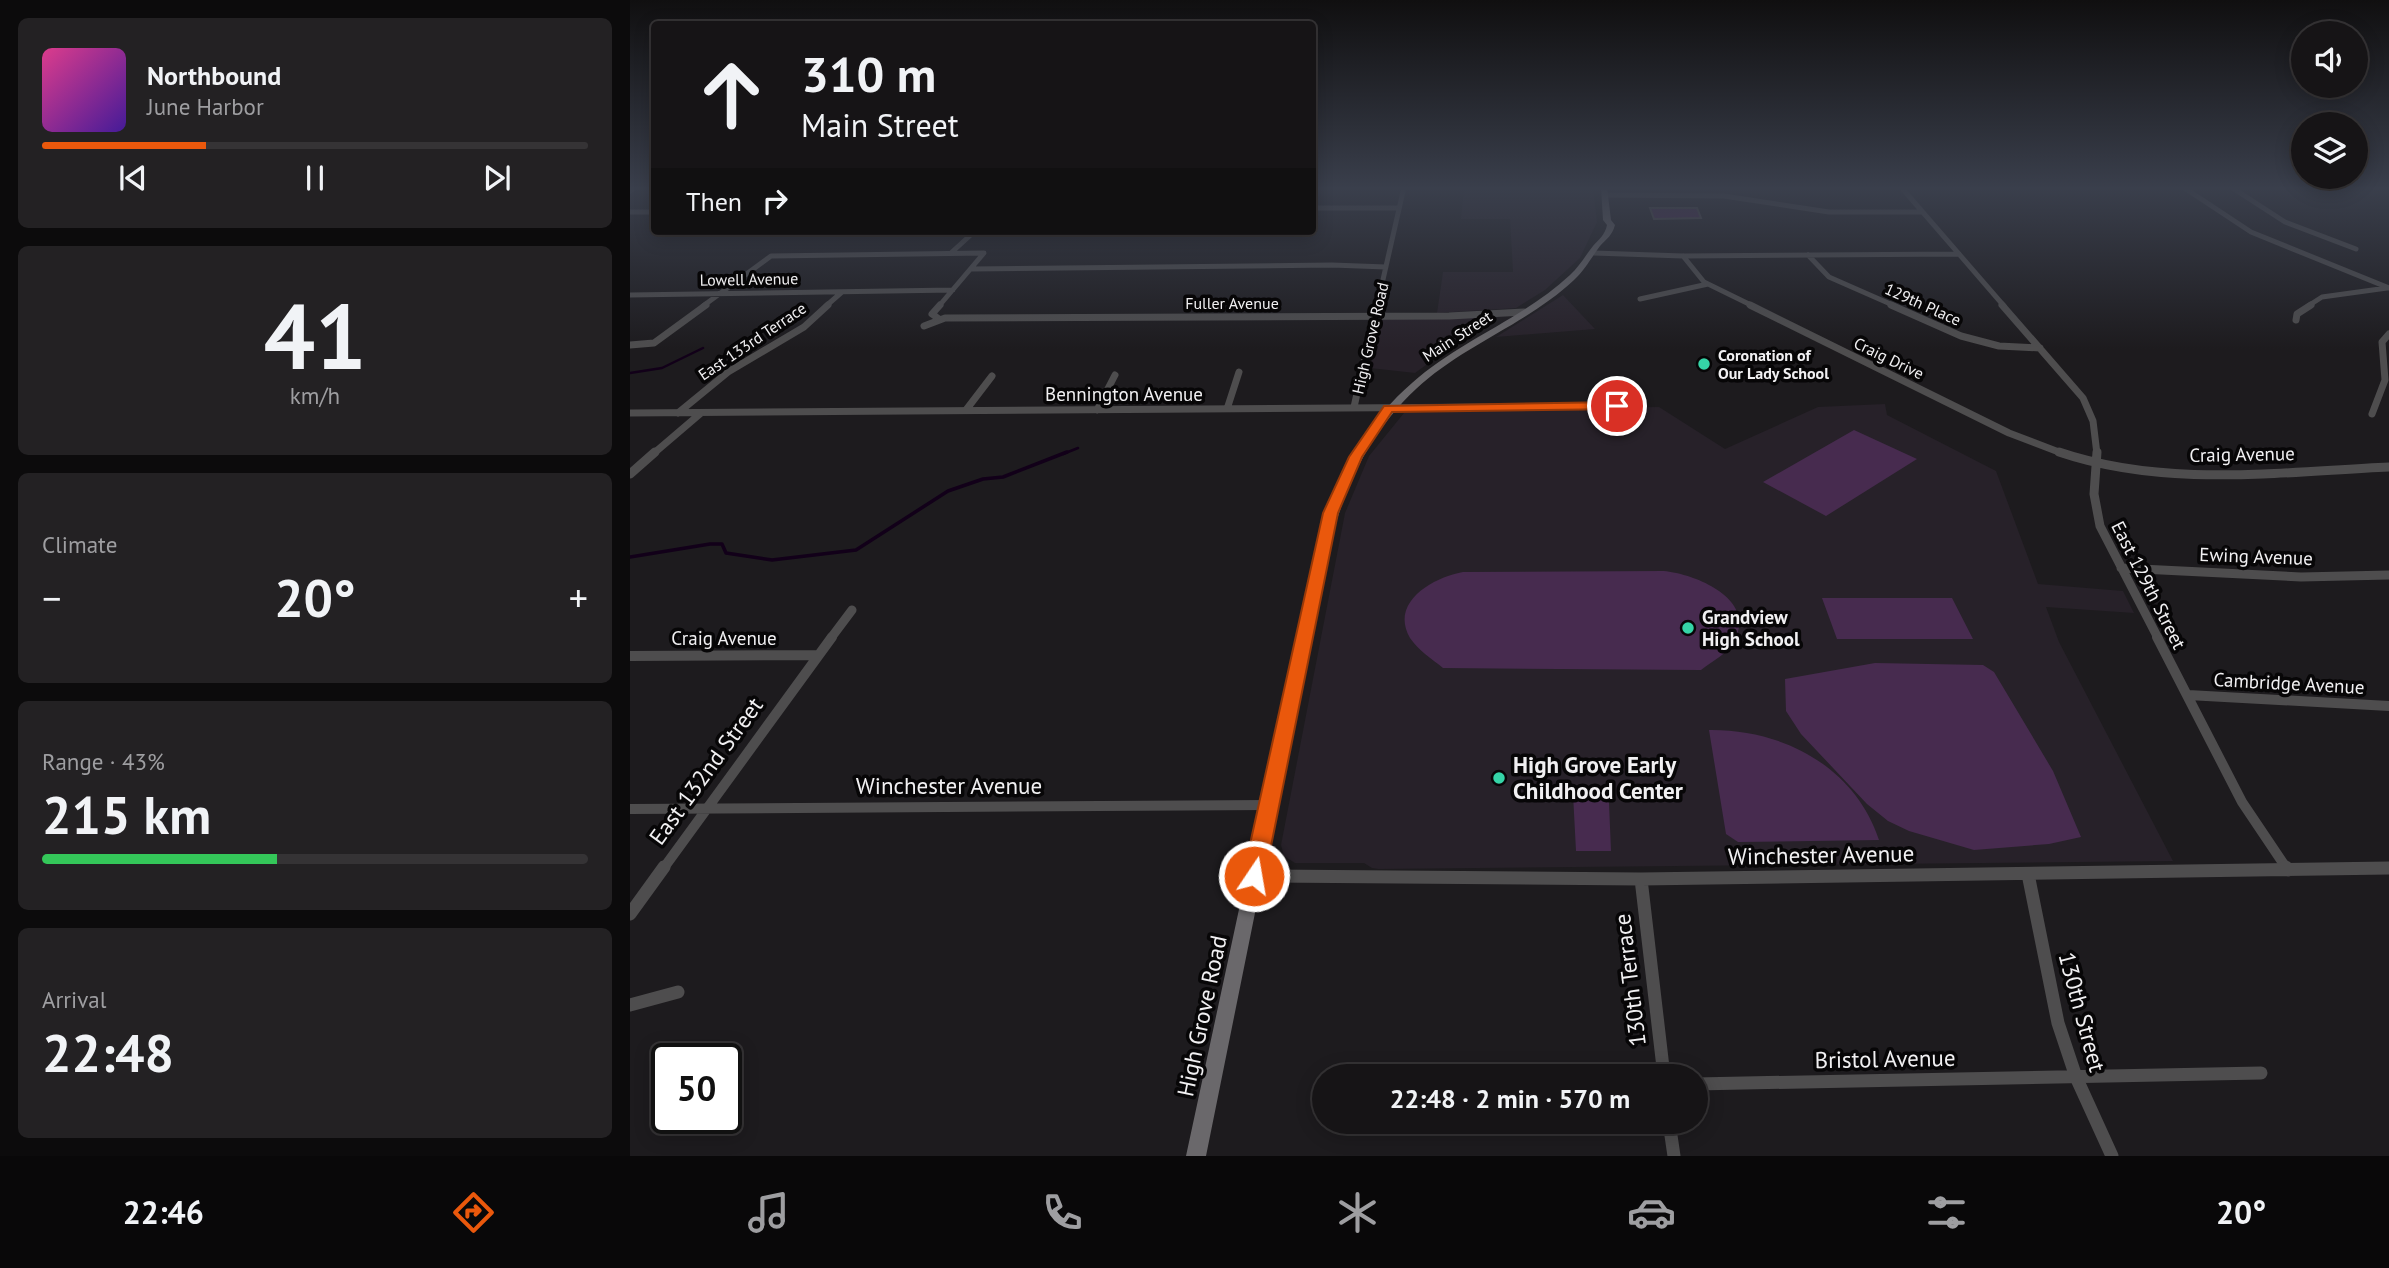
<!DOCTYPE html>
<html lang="en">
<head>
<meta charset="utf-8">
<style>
	body { margin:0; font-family:"PT Sans",sans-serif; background:#232123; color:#f1f3f6; height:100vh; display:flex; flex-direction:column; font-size:26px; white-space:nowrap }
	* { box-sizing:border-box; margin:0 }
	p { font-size:23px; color:#9e9ea1 }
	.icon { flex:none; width:38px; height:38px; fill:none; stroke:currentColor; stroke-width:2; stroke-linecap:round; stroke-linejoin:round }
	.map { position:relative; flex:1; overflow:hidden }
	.drawer { display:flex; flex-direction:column; gap:18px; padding:18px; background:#0c0b0c; width:630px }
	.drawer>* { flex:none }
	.hud { position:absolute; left:21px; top:21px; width:665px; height:214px; border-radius:7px; box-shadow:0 4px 18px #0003,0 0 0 2px #353335; background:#161416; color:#f1f3f6; overflow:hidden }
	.controls { position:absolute; left:1661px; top:21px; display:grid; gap:14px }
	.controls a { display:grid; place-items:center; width:77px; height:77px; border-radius:50%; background:#161416; box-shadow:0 4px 18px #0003,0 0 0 2px #353335; font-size:35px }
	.speed { position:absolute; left:21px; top:1043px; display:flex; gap:14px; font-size:35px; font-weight:700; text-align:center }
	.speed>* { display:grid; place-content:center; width:91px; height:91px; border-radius:50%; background:#161416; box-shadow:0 4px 18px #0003,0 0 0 2px #353335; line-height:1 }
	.speed .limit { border:4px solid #111; border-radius:10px; background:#fff; color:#111 }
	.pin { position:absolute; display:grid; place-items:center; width:60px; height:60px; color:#fff; margin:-30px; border:4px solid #fff; border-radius:50%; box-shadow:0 2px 7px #0007 }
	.me { position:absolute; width:77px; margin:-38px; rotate:12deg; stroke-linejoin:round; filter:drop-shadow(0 0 5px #0008) }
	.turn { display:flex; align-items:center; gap:24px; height:147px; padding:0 35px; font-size:32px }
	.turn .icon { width:91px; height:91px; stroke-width:2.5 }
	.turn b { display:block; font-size:49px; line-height:60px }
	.then { display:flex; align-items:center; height:66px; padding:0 35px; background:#0003; gap:14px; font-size:26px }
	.big { font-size:52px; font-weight:700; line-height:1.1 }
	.drawer .tile { flex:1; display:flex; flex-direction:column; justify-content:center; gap:10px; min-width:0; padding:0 24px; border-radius:10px; background:#232123 }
	.drawer .dial { align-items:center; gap:0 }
	.dial b { font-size:91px; line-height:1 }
	.song { display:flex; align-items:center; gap:21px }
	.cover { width:84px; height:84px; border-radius:10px; background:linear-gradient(135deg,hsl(330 70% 55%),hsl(260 70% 35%)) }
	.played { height:7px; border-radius:4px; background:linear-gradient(90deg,#ea580c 30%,#353335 30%) }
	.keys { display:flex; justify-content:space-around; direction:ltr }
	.heat { display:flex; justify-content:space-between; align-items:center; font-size:38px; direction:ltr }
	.charge { height:10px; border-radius:5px; background:linear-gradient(90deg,#34c759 43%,#353335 0) }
	.trip { position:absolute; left:682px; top:1064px; width:396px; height:70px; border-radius:35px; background:#161416; box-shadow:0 4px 18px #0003,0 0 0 2px #353335; font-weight:700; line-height:70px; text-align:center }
	.tab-bar { display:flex; height:112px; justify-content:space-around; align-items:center; background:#090809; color:#9e9ea1 }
	.tab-bar .icon { width:49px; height:49px }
	.tab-bar .selected { color:#ea580c }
	.tab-bar b { font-size:32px; color:#f1f3f6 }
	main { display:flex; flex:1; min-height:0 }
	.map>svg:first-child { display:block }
	.built { fill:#272129 }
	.green { fill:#472b4f }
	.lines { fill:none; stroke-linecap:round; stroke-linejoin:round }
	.stream-far1 { stroke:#120019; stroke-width:2.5 }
	.stream { stroke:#120019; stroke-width:3.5 }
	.building { fill:#4c2257; stroke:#504d50; stroke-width:2 }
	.minor-far4 { stroke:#4e4d4e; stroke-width:5 }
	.minor-far3 { stroke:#4e4d4e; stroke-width:7 }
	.minor-far2 { stroke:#4e4d4e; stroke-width:9 }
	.minor-far1 { stroke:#4e4d4e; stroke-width:10 }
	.minor { stroke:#4e4d4e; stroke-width:13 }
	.secondary { fill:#6a686b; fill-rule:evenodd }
	.route { fill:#ea580c; stroke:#983908; stroke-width:2 }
	.poi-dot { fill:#35d4a7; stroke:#070607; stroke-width:2.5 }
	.labels { text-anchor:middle; stroke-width:7; stroke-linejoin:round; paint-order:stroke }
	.far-street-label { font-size:16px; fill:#f1f0f2; stroke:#070607 }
	.far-poi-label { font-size:16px; font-weight:bold; fill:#f1f0f2; stroke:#070607; text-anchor:start }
	.street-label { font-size:19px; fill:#f1f0f2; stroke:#070607 }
	.poi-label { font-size:19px; font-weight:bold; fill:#f1f0f2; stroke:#070607; text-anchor:start }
	.near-poi-label { font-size:23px; font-weight:bold; fill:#f1f0f2; stroke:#070607; text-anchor:start }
	.near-street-label { font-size:23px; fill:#f1f0f2; stroke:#070607 }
</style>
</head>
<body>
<main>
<section class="drawer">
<div class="tile">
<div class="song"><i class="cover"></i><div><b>Northbound</b><p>June Harbor</p></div></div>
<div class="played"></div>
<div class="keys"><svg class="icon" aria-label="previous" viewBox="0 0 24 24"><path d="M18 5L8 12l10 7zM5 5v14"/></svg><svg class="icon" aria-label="pause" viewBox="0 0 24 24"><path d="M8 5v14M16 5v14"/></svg><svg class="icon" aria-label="next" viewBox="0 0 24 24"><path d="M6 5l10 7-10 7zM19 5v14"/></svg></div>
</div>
<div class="tile dial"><b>41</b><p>km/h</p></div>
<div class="tile"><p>Climate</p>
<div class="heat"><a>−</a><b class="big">20°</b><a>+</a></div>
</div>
<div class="tile"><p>Range · 43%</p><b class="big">215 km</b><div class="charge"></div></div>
<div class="tile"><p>Arrival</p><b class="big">22:48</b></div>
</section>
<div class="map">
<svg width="1759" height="1156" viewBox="0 0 1759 1156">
	<rect width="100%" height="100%" fill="#1d1b1e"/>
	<!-- built -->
	<path class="built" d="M 834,187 L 963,187 L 967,222 L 950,258 L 915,290 L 886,308 L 807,313 L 813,272 L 883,272 L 880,219 L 831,219 Z
		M 933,295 L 965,329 L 866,337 Z
		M 859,316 L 862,319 L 860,323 L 825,344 L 785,373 L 740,368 L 750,321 L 753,318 Z
		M 1255,404 L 1257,415 L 1366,471 L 1408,584 L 1493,591 L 1504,613 L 1416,607 L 1429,642 L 1543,861 L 749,869 L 742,868 L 734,863 L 665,863 L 654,856 L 651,845 L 715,513 L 739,456 L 774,413 L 783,410 L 1029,407 L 1095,449 L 1188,407 Z"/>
	<!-- green -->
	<path class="green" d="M 1224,430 L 1287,459 L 1196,516 L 1133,482 Z
		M 833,572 L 1034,571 C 1065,574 1128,599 1104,641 C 1098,654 1082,661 1071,670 L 813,668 C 802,659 788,650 780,638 C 759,602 804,577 833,572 Z
		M 1192,598 L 1322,598 L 1343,639 L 1207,639 Z
		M 1245,663 L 1353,665 L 1364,672 L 1423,771 L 1451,837 L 1419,844 L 1344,850 L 1279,831 L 1258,821 L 1237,804 L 1171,734 L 1156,711 L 1155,679 Z
		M 1079,730 C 1153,729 1225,767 1249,840 L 1108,842 L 1096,834 Z
		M 943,794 L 973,795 L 979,803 L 981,851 L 946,851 Z"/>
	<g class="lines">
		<!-- stream-far1 -->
		<path class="stream-far1" d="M 0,373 L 32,368 L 73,348
			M 433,454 L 448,448"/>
		<!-- stream -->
		<path class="stream" d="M 0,557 L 80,544 L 92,544 L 96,553 L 142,560 L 226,550 L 318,491 L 353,479 L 373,477 L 437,452"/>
	</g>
	<!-- building -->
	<path class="building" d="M 1020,208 L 1067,208 L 1071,218 L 1024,219 Z"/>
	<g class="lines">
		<!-- minor-far4 -->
		<path class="minor-far4" d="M 1271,187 L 1374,306
			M 1553,187 L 1621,232 L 1759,288
			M 1601,187 L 1655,222 L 1726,249
			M 0,191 L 6,187
			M 976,195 L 1094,196 L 1199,212 L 1292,212
			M 682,208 L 769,208
			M 0,212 L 24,212
			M 322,252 L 345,231
			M 964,253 L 1053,256 L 1329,254
			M 1178,255 L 1199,277 L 1265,306
			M 1053,256 L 1074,282 L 1123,306
			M 341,269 L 702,265 L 756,267
			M 0,295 L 323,290
			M 1010,299 L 1078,284
			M 73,306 L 141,256 L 354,253 L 309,306
			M 196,306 L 212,292
			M 747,306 L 774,187
			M 1678,306 L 1692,297 L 1757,288"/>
		<!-- minor-far3 -->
		<path class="minor-far3" d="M 1120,305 L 1379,433 L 1434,454
			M 1261,305 L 1331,336 L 1369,346 L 1410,348
			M 1372,305 L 1453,398 L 1463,421 L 1467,454
			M 309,319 L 302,314 L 310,305
			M 1666,320 L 1667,314 L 1681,305
			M 294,326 L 315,318 L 819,316 L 894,312
			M 0,345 L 24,343 L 76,305
			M 724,407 L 747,305
			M 597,409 L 609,372
			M 336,410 L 362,376
			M 467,410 L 485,375
			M 0,413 L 987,406
			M 48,413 L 98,372 L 174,327 L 198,305
			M 1742,414 L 1755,380 L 1752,342 L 1759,334
			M 23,454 L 71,413"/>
		<!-- minor-far2 -->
		<path class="minor-far2" d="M 1429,452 C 1535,488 1649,472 1759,467
			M 1467,452 L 1464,494 L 1470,526 L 1528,638
			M 0,474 L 25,452
			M 1491,568 L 1671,577 L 1759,575
			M 201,638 L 222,610"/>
		<!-- minor-far1 -->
		<path class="minor-far1" d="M 1527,637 L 1612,802 L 1657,869
			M 0,656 L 189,655
			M 1558,695 L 1759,706
			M 0,809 L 639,805
			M 33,869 L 202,637
			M 1696,869 L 1759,868"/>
		<!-- minor -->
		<path class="minor" d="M 1656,867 L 1658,870
			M 1398,874 L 1428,1023 L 1446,1077 L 1482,1156
			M 624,876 L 1011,879 L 1759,868
			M 1011,879 L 1034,1076
			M 0,914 L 34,867
			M 0,1005 L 48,992
			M 1066,1084 L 1631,1073
			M 1039,1122 L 1044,1156"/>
		<!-- secondary -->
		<path class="secondary" d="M 971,187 L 977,187 L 981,220 L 985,225 C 982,236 977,238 970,246 C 961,258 955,270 944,280 C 897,324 833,345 786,389 C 738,434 714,488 698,551 L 576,1156 L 556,1156 L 686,551 C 703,486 730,428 782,383 C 830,340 893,319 940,275 C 949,267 955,256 963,246 C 969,239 975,235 977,225 L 973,220 Z"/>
	</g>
	<!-- sky -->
	<linearGradient id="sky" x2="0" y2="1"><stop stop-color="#100f10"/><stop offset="0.54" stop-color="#3a3f4c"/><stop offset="1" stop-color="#3a3f4c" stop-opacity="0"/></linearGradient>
	<rect width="1759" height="349" fill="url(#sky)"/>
	<!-- route -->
	<path class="route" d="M 987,402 L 992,403 L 992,409 L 762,412 L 732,457 L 708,513 L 635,876 L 631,883 L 624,885 L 616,883 L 613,876 L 693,513 L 719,457 L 754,406 Z"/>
	<!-- markers -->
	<g class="poi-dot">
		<circle cx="1074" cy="364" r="7"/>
		<circle cx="1058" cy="628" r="7"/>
		<circle cx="869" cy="778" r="7"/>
	</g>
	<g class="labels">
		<!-- far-street labels -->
		<g class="far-street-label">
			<text transform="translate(119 279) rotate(-1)" y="6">Lowell Avenue</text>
			<text x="602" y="309">Fuller Avenue</text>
			<text transform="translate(1293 304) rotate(24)" y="6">129th Place</text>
			<text transform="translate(827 336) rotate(-33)" y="6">Main Street</text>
			<text transform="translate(740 338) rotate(-77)" y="6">High Grove Road</text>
			<text transform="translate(122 341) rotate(-34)" y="6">East 133rd Terrace</text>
			<text transform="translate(1259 358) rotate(26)" y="6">Craig Drive</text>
		</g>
		<!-- far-poi labels -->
		<g class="far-poi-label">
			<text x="1088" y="361">Coronation of<tspan x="1088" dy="18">Our Lady School</tspan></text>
		</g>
		<!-- street labels -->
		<g class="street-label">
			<text x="494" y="401">Bennington Avenue</text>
			<text transform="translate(1612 454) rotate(-1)" y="7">Craig Avenue</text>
			<text transform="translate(1626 556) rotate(2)" y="7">Ewing Avenue</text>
			<text transform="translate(1519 585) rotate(63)" y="7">East 129th Street</text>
			<text x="94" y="645">Craig Avenue</text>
			<text transform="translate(1659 683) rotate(3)" y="7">Cambridge Avenue</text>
		</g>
		<!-- poi labels -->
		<g class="poi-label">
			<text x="1072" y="624">Grandview<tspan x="1072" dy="22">High School</tspan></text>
		</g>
		<!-- near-poi labels -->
		<g class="near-poi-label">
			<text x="883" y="773">High Grove Early<tspan x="883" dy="26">Childhood Center</tspan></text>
		</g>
		<!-- near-street labels -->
		<g class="near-street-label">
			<text transform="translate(76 771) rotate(-54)" y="8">East 132nd Street</text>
			<text x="319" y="794">Winchester Avenue</text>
			<text transform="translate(1191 855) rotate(-1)" y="8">Winchester Avenue</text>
			<text transform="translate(1000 980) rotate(-97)" y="8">130th Terrace</text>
			<text transform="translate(1452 1012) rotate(75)" y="8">130th Street</text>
			<text transform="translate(572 1016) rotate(-78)" y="8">High Grove Road</text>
			<text transform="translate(1255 1059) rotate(-1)" y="8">Bristol Avenue</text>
		</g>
	</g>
</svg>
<div class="controls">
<a><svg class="icon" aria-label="sound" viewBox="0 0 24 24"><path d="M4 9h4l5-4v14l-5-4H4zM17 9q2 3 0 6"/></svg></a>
<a><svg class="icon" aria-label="layers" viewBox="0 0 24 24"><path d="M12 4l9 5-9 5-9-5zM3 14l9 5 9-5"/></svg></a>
</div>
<div class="speed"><div class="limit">50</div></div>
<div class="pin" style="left:987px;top:406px;background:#d93025"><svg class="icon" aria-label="arrive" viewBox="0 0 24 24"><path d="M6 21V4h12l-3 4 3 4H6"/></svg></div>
<svg class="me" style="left:624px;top:876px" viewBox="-20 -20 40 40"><circle r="17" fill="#ea580c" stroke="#fff" stroke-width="3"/><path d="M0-11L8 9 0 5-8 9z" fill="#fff"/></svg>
<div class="trip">22:48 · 2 min · 570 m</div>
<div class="hud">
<div class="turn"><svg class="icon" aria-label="ahead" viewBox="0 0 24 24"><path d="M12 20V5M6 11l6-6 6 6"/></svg><div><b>310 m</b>Main Street</div></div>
<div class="then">Then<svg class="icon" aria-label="right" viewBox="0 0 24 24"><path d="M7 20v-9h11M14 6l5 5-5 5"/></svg></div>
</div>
</div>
</main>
<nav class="tab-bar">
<b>22:46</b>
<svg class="icon selected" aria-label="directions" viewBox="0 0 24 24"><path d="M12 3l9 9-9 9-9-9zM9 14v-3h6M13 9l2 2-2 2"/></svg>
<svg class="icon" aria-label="music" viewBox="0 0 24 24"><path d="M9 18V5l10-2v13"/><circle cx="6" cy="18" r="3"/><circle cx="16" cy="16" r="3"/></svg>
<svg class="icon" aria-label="phone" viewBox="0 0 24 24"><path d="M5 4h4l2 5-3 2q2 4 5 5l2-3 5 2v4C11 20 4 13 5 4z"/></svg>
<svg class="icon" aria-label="climate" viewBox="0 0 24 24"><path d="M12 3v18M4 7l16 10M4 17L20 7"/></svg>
<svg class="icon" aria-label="car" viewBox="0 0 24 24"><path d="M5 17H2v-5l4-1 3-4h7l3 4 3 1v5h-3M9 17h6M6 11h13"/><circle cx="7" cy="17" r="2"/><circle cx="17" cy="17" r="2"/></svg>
<svg class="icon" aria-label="filters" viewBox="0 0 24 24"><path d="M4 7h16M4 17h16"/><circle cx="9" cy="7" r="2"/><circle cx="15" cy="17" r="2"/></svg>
<b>20°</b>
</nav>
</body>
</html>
